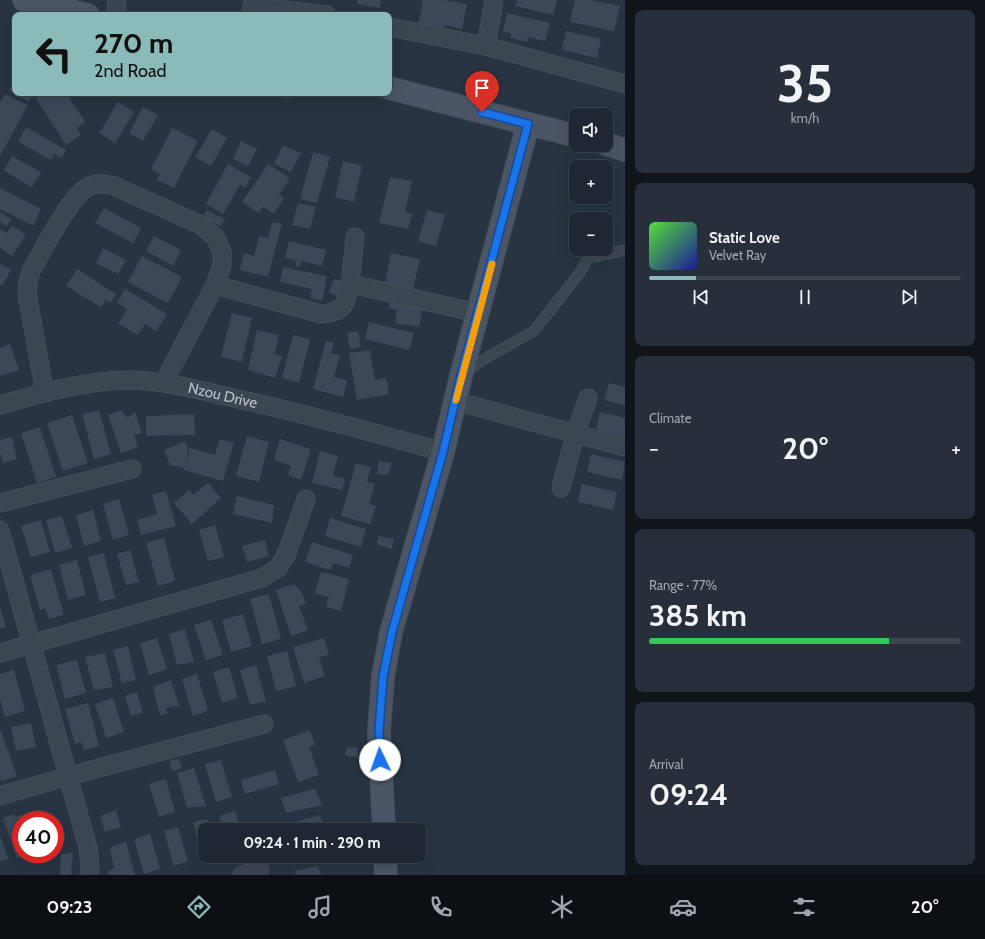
<!DOCTYPE html>
<html lang="en">
<head>
<meta charset="utf-8">
<style>
	body { margin:0; font-family:Cabin,sans-serif; background:#262f3a; color:#f1f3f6; height:100vh; display:flex; flex-direction:column; font-size:15px; white-space:nowrap }
	* { box-sizing:border-box; margin:0 }
	p { font-size:13px; color:#a1a5ac }
	.icon { flex:none; width:22px; height:22px; fill:none; stroke:currentColor; stroke-width:2; stroke-linecap:round; stroke-linejoin:round }
	.map { position:relative; flex:1; overflow:hidden }
	.sheet { display:flex; flex-direction:column; gap:10px; padding:10px; background:#10151c; width:360px }
	.sheet>* { flex:none }
	.top-card { position:absolute; left:12px; top:12px; width:380px; height:84px; border-radius:8px; box-shadow:0 4px 16px #0002,0 0 0 1px #3c444d; background:#8bbbb9; color:#111; overflow:hidden }
	.fabs { position:absolute; left:569px; top:108px; display:grid; gap:8px }
	.fabs a { display:grid; place-items:center; width:44px; height:44px; border-radius:8px; background:#1e2732; box-shadow:0 4px 16px #0002,0 0 0 1px #3c444d; font-size:20px }
	.speed { position:absolute; left:12px; top:811px; display:flex; gap:8px; font-size:20px; font-weight:700; text-align:center }
	.speed>* { display:grid; place-content:center; width:52px; height:52px; border-radius:50%; background:#1e2732; box-shadow:0 4px 16px #0002,0 0 0 1px #3c444d; line-height:1 }
	.speed .limit { border:6px solid #d22; background:#fff; color:#111 }
	.pin { position:absolute; display:grid; place-items:center; width:34px; height:34px; color:#fff; margin:-41px -17px; border-radius:50% 50% 50% 0; rotate:-45deg; box-shadow:0 0 4px #0007 }
	.pin .icon { rotate:45deg }
	.me { position:absolute; width:44px; margin:-22px; rotate:357deg; stroke-linejoin:round; filter:drop-shadow(0 0 3px #0008) }
	.turn { display:flex; align-items:center; gap:14px; height:84px; padding:0 16px; font-size:18px }
	.turn .icon { width:52px; height:52px; stroke-width:2.5 }
	.turn b { display:block; font-size:28px; line-height:34px }
	.big { font-size:30px; font-weight:800; line-height:1.1 }
	.sheet .card { flex:1; display:flex; flex-direction:column; justify-content:center; gap:6px; min-width:0; padding:0 14px; border-radius:8px; background:#262f3a }
	.sheet .dial { align-items:center; gap:0 }
	.dial b { font-size:52px; line-height:1 }
	.song { display:flex; align-items:center; gap:12px }
	.cover { width:48px; height:48px; border-radius:6px; background:linear-gradient(135deg,hsl(110 70% 55%),hsl(240 70% 35%)) }
	.played { height:4px; border-radius:2px; background:linear-gradient(90deg,#8bbbb9 15%,#3c444d 15%) }
	.keys { display:flex; justify-content:space-around; direction:ltr }
	.heat { display:flex; justify-content:space-between; align-items:center; font-size:22px; direction:ltr }
	.charge { height:6px; border-radius:3px; background:linear-gradient(90deg,#34c759 77%,#3c444d 0) }
	.trip { position:absolute; left:198px; top:823px; width:228px; height:40px; border-radius:8px; background:#1e2732; box-shadow:0 4px 16px #0002,0 0 0 1px #3c444d; font-weight:800; line-height:40px; text-align:center }
	.menu { display:flex; height:64px; justify-content:space-around; align-items:center; background:#0c1014; color:#a1a5ac }
	.menu .icon { width:28px; height:28px }
	.menu .selected { color:#8bbbb9 }
	.menu b { font-size:18px; color:#f1f3f6 }
	main { display:flex; flex:1; min-height:0 }
	.map>svg:first-child { display:block }
	.building { fill:#3a4858 }
	.lines { fill:none; stroke-linecap:round; stroke-linejoin:round }
	.lane-casing { stroke:#464f5b; stroke-width:11 }
	.street-casing { stroke:#464f5b; stroke-width:19 }
	.secondary-casing { stroke:#464f5b; stroke-width:24 }
	.lane { stroke:#3c4652; stroke-width:9 }
	.street { stroke:#3c4652; stroke-width:17 }
	.secondary { stroke:#4b5565; stroke-width:22 }
	.route-casing { stroke:#114b97; stroke-width:10 }
	.route { stroke:#1a73e8; stroke-width:7 }
	.slow { stroke:#f59e0b; stroke-width:7 }
	.labels { text-anchor:middle; stroke-width:4; stroke-linejoin:round; paint-order:stroke }
	.street-label { font-size:15px; fill:#b9c1cc; stroke:#212b37 }
</style>
</head>
<body>
<main>
<div class="map">
<svg width="625" height="875" viewBox="0 0 625 875">
	<rect width="100%" height="100%" fill="#283442"/>
	<!-- building -->
	<path class="building" d="M 358,0 L 381,0 L 380,8 L 357,4 Z
		M 423,0 L 442,0 L 467,4 L 462,29 L 444,25 L 443,31 L 418,26 Z
		M 517,0 L 557,0 L 553,15 L 515,6 Z
		M 575,0 L 591,0 L 620,6 L 614,31 L 570,22 Z
		M 507,13 L 550,23 L 545,41 L 528,37 L 527,42 L 511,38 L 511,33 L 503,32 Z
		M 566,31 L 601,39 L 597,58 L 562,50 Z
		M 15,79 L 15,93 L 34,93 L 29,101 L 9,91 Z
		M 43,93 L 66,93 L 85,122 L 77,128 L 81,135 L 66,145 L 36,98 Z
		M 279,93 L 291,93 L 289,98 L 277,96 Z
		M 5,94 L 28,105 L 0,156 L 0,103 Z
		M 118,102 L 134,112 L 115,143 L 99,133 Z
		M 143,107 L 158,115 L 143,141 L 129,133 Z
		M 26,127 L 66,150 L 62,158 L 54,154 L 51,160 L 18,142 Z
		M 172,128 L 198,141 L 174,188 L 157,180 L 160,174 L 151,169 Z
		M 212,129 L 227,138 L 211,166 L 195,157 Z
		M 241,141 L 257,149 L 248,166 L 233,159 Z
		M 283,145 L 301,153 L 291,172 L 274,164 Z
		M 313,152 L 330,157 L 317,203 L 300,199 Z
		M 12,156 L 41,172 L 32,187 L 4,171 Z
		M 343,161 L 362,166 L 354,202 L 335,197 Z
		M 228,164 L 251,177 L 245,188 L 240,185 L 223,214 L 206,204 Z
		M 268,164 L 290,178 L 279,195 L 284,198 L 274,214 L 263,207 L 259,213 L 242,202 Z
		M 390,177 L 412,181 L 405,212 L 412,214 L 408,229 L 379,223 Z
		M 0,188 L 41,209 L 33,226 L 0,209 Z
		M 298,203 L 316,207 L 310,229 L 292,225 Z
		M 104,208 L 141,228 L 133,243 L 95,223 Z
		M 206,210 L 225,219 L 221,226 L 203,218 Z
		M 427,210 L 445,215 L 436,246 L 418,241 Z
		M 0,212 L 11,219 L 7,226 L 0,222 Z
		M 272,223 L 282,223 L 268,277 L 240,270 L 244,253 L 254,256 L 259,236 L 268,238 Z
		M 12,226 L 26,234 L 12,256 L 0,248 L 0,229 L 7,233 Z
		M 154,236 L 181,250 L 173,266 L 146,251 Z
		M 289,241 L 326,250 L 322,266 L 302,261 L 300,267 L 296,266 L 295,260 L 285,258 Z
		M 103,248 L 126,260 L 118,274 L 96,263 Z
		M 391,253 L 420,259 L 413,289 L 385,283 Z
		M 142,256 L 182,277 L 168,303 L 128,282 Z
		M 0,264 L 11,270 L 2,286 L 0,285 Z
		M 283,267 L 327,276 L 322,301 L 310,298 L 312,289 L 280,282 Z
		M 77,269 L 116,294 L 110,303 L 105,300 L 101,307 L 66,286 Z
		M 334,279 L 342,281 L 337,296 L 329,293 Z
		M 125,289 L 167,314 L 156,331 L 145,324 L 138,335 L 118,324 L 127,309 L 117,303 Z
		M 392,301 L 423,307 L 419,327 L 395,323 L 397,310 L 388,308 Z
		M 232,313 L 252,318 L 242,362 L 221,357 Z
		M 369,322 L 414,333 L 409,350 L 365,339 Z
		M 257,330 L 279,335 L 275,352 L 272,353 L 282,356 L 275,378 L 248,370 Z
		M 358,331 L 361,347 L 350,349 L 347,333 Z
		M 293,335 L 310,339 L 299,383 L 282,378 Z
		M 326,341 L 334,343 L 331,353 L 340,355 L 334,377 L 347,380 L 343,397 L 313,389 Z
		M 10,344 L 19,370 L 0,376 L 0,348 Z
		M 370,350 L 375,380 L 386,378 L 389,394 L 357,400 L 349,353 Z
		M 609,383 L 625,387 L 625,405 L 604,400 Z
		M 99,410 L 111,454 L 94,459 L 82,414 Z
		M 122,410 L 127,418 L 135,412 L 142,433 L 134,435 L 138,447 L 121,453 L 108,415 Z
		M 600,412 L 625,418 L 625,437 L 596,430 Z
		M 194,414 L 195,435 L 146,436 L 146,416 Z
		M 72,415 L 88,463 L 63,471 L 47,423 Z
		M 40,427 L 56,477 L 37,483 L 21,433 Z
		M 247,436 L 269,442 L 259,482 L 236,476 Z
		M 12,437 L 17,459 L 3,463 L 0,452 L 0,440 Z
		M 220,439 L 234,443 L 223,481 L 184,470 L 184,468 L 170,465 L 164,450 L 185,441 L 188,450 L 186,464 L 190,448 L 215,455 Z
		M 280,439 L 311,449 L 301,480 L 288,475 L 291,466 L 274,460 Z
		M 320,451 L 338,456 L 333,476 L 345,479 L 342,490 L 312,483 Z
		M 591,454 L 625,462 L 622,480 L 587,472 Z
		M 379,461 L 392,463 L 388,475 L 377,474 Z
		M 356,463 L 371,467 L 367,482 L 375,484 L 369,504 L 376,506 L 370,524 L 341,516 Z
		M 208,483 L 221,498 L 192,524 L 174,503 L 189,490 L 193,495 Z
		M 582,484 L 617,492 L 613,510 L 578,502 Z
		M 166,491 L 176,526 L 141,535 L 137,520 L 157,514 L 152,495 Z
		M 237,496 L 274,505 L 272,523 L 233,514 Z
		M 119,499 L 129,535 L 113,540 L 103,504 Z
		M 93,510 L 101,541 L 84,546 L 76,515 Z
		M 62,516 L 72,548 L 55,553 L 46,520 Z
		M 330,518 L 366,529 L 361,547 L 325,536 Z
		M 41,520 L 50,552 L 31,557 L 21,526 Z
		M 215,525 L 224,557 L 208,561 L 199,530 Z
		M 378,536 L 394,539 L 392,549 L 377,544 Z
		M 164,538 L 175,581 L 158,586 L 146,543 Z
		M 265,540 L 269,556 L 247,562 L 242,546 Z
		M 312,542 L 353,555 L 349,568 L 333,563 L 330,570 L 305,562 Z
		M 130,550 L 139,582 L 126,585 L 117,554 Z
		M 104,553 L 115,598 L 100,602 L 88,557 Z
		M 77,560 L 86,595 L 68,600 L 59,565 Z
		M 51,569 L 64,615 L 49,619 L 45,608 L 40,610 L 30,575 Z
		M 321,572 L 349,579 L 341,611 L 326,607 L 329,597 L 315,593 Z
		M 294,584 L 302,593 L 306,604 L 299,606 L 308,630 L 291,636 L 276,590 Z
		M 269,594 L 281,639 L 262,644 L 250,599 Z
		M 0,607 L 6,627 L 0,629 Z
		M 243,614 L 252,646 L 231,652 L 222,620 Z
		M 211,620 L 223,655 L 206,660 L 194,625 Z
		M 185,629 L 194,662 L 177,665 L 169,634 Z
		M 157,638 L 167,669 L 149,675 L 140,643 Z
		M 324,638 L 329,655 L 319,657 L 325,676 L 304,683 L 293,647 Z
		M 128,646 L 136,680 L 122,683 L 113,650 Z
		M 287,651 L 296,686 L 276,691 L 267,656 Z
		M 105,653 L 113,687 L 94,690 L 85,657 Z
		M 77,660 L 86,693 L 65,699 L 56,665 Z
		M 256,665 L 266,701 L 250,705 L 240,670 Z
		M 229,667 L 238,698 L 222,703 L 213,672 Z
		M 14,670 L 25,711 L 5,717 L 0,699 L 0,674 Z
		M 197,674 L 208,711 L 193,716 L 182,679 Z
		M 171,680 L 179,706 L 165,708 L 168,713 L 160,715 L 153,687 Z
		M 137,692 L 143,713 L 131,716 L 125,696 Z
		M 113,698 L 124,732 L 106,738 L 95,704 Z
		M 88,703 L 99,746 L 84,750 L 81,742 L 75,744 L 65,709 Z
		M 31,723 L 36,747 L 16,751 L 11,727 Z
		M 0,729 L 17,776 L 1,781 L 0,774 Z
		M 310,730 L 315,745 L 309,747 L 319,775 L 298,782 L 283,740 Z
		M 347,747 L 358,748 L 358,758 L 345,755 Z
		M 179,759 L 182,768 L 172,771 L 169,761 Z
		M 221,760 L 232,797 L 216,802 L 205,764 Z
		M 194,768 L 206,806 L 187,808 L 177,773 Z
		M 275,770 L 279,784 L 245,794 L 241,780 Z
		M 166,779 L 175,812 L 159,817 L 149,784 Z
		M 315,789 L 322,805 L 286,813 L 281,798 Z
		M 116,810 L 121,827 L 105,832 L 100,816 Z
		M 235,811 L 241,830 L 224,830 L 219,816 Z
		M 27,813 L 30,820 L 21,820 L 21,854 L 26,854 L 17,858 L 3,818 L 15,814 L 15,817 Z
		M 52,814 L 54,820 L 38,820 L 37,818 Z
		M 320,815 L 325,830 L 274,830 L 274,828 Z
		M 207,819 L 210,830 L 205,830 L 205,856 L 213,857 L 202,859 L 193,822 Z
		M 55,825 L 61,844 L 55,845 Z
		M 178,827 L 188,861 L 174,866 L 164,831 Z
		M 150,834 L 160,869 L 144,874 L 134,839 Z
		M 0,835 L 8,859 L 0,861 Z
		M 126,842 L 135,875 L 109,875 L 108,872 L 114,868 L 110,847 Z
		M 73,853 L 71,875 L 60,875 L 61,854 Z
		M 318,866 L 321,875 L 296,875 L 295,871 Z"/>
	<g class="lines">
		<!-- lane casing -->
		<g class="lane-casing">
			<path id="lane" d="M 465,373 L 486,358 L 534,331 L 581,271 L 588,258 L 625,250"/>
		</g>
		<!-- street casing -->
		<g class="street-casing">
			<g id="street">
				<path d="M 116,15 L 117,0"/>
				<path d="M 251,15 L 252,6 L 327,15"/>
				<path d="M 389,27 L 486,46 L 625,84"/>
				<path d="M 486,46 L 494,0"/>
				<path d="M 350,284 L 478,313"/>
				<path d="M 215,285 L 321,314 C 328,313 336,313 342,307 C 351,298 353,252 355,237"/>
				<path d="M 45,393 L 27,294 L 28,282 L 31,271 C 42,252 71,193 90,186 C 98,182 105,184 114,186 L 201,225 L 216,238 L 222,252 L 222,265 L 215,285 L 164,382"/>
				<path d="M 455,401 L 625,447"/>
				<path id="s1" d="M 0,405 C 43,393 86,380 131,380 C 167,381 202,391 238,399 C 307,414 375,433 443,452"/>
				<path d="M 561,488 L 575,435 L 588,398"/>
				<path d="M 0,503 L 132,469"/>
				<path d="M 0,530 L 88,848 L 90,866 L 89,875"/>
				<path d="M 0,653 L 262,578 L 278,568 L 287,553 L 306,499"/>
				<path d="M 0,796 L 69,776 L 264,724"/>
				<path d="M 242,875 L 260,870"/>
			</g>
		</g>
		<!-- secondary casing -->
		<g class="secondary-casing">
			<path id="secondary" d="M 24,0 L 88,15
				M 389,88 L 576,136
				M 606,144 L 625,150
				M 384,830 L 379,731 L 383,677 L 391,632 L 443,452 L 461,376 L 528,124
				M 385,856 L 386,875"/>
		</g>
		<!-- lane -->
		<use href="#lane" class="lane"/>
		<!-- street -->
		<use href="#street" class="street"/>
		<!-- secondary -->
		<use href="#secondary" class="secondary"/>
	</g>
	<g class="lines">
		<!-- route casing -->
		<g class="route-casing">
			<path id="route" d="M 380,760 L 379,731 L 383,677 L 392,632 L 443,452 L 461,376 L 528,124 L 482,112"/>
		</g>
		<!-- route -->
		<use href="#route" class="route"/>
		<!-- slow -->
		<path class="slow" d="M 456,400 L 492,264"/>
	</g>
	<g class="labels">
		<!-- street labels -->
		<g class="street-label">
			<text dy="5" stroke="none"><textPath href="#s1" startOffset="227">Nzou Drive</textPath></text>
		</g>
	</g>
</svg>
<div class="fabs">
<a><svg class="icon" aria-label="sound" viewBox="0 0 24 24"><path d="M4 9h4l5-4v14l-5-4H4zM17 9q2 3 0 6"/></svg></a>
<a>+</a>
<a>−</a>
</div>
<div class="speed"><div class="limit">40</div></div>
<div class="pin" style="left:482px;top:112px;background:#d93025"><svg class="icon" aria-label="arrive" viewBox="0 0 24 24"><path d="M6 21V4h12l-3 4 3 4H6"/></svg></div>
<svg class="me" style="left:380px;top:760px" viewBox="-20 -20 40 40"><circle r="19" fill="#fff"/><path d="M0-13L10 11 0 6-10 11z" fill="#1a73e8"/></svg>
<div class="trip">09:24 · 1 min · 290 m</div>
<div class="top-card">
<div class="turn"><svg class="icon" aria-label="left" viewBox="0 0 24 24"><path d="M17 20v-9H6M10 6l-5 5 5 5"/></svg><div><b>270 m</b>2nd Road</div></div>
</div>
</div>
<section class="sheet">
<div class="card dial"><b>35</b><p>km/h</p></div>
<div class="card">
<div class="song"><i class="cover"></i><div><b>Static Love</b><p>Velvet Ray</p></div></div>
<div class="played"></div>
<div class="keys"><svg class="icon" aria-label="previous" viewBox="0 0 24 24"><path d="M18 5L8 12l10 7zM5 5v14"/></svg><svg class="icon" aria-label="pause" viewBox="0 0 24 24"><path d="M8 5v14M16 5v14"/></svg><svg class="icon" aria-label="next" viewBox="0 0 24 24"><path d="M6 5l10 7-10 7zM19 5v14"/></svg></div>
</div>
<div class="card"><p>Climate</p>
<div class="heat"><a>−</a><b class="big">20°</b><a>+</a></div>
</div>
<div class="card"><p>Range · 77%</p><b class="big">385 km</b><div class="charge"></div></div>
<div class="card"><p>Arrival</p><b class="big">09:24</b></div>
</section>
</main>
<nav class="menu">
<b>09:23</b>
<svg class="icon selected" aria-label="directions" viewBox="0 0 24 24"><path d="M12 3l9 9-9 9-9-9zM9 14v-3h6M13 9l2 2-2 2"/></svg>
<svg class="icon" aria-label="music" viewBox="0 0 24 24"><path d="M9 18V5l10-2v13"/><circle cx="6" cy="18" r="3"/><circle cx="16" cy="16" r="3"/></svg>
<svg class="icon" aria-label="phone" viewBox="0 0 24 24"><path d="M5 4h4l2 5-3 2q2 4 5 5l2-3 5 2v4C11 20 4 13 5 4z"/></svg>
<svg class="icon" aria-label="climate" viewBox="0 0 24 24"><path d="M12 3v18M4 7l16 10M4 17L20 7"/></svg>
<svg class="icon" aria-label="car" viewBox="0 0 24 24"><path d="M5 17H2v-5l4-1 3-4h7l3 4 3 1v5h-3M9 17h6M6 11h13"/><circle cx="7" cy="17" r="2"/><circle cx="17" cy="17" r="2"/></svg>
<svg class="icon" aria-label="filters" viewBox="0 0 24 24"><path d="M4 7h16M4 17h16"/><circle cx="9" cy="7" r="2"/><circle cx="15" cy="17" r="2"/></svg>
<b>20°</b>
</nav>
</body>
</html>
